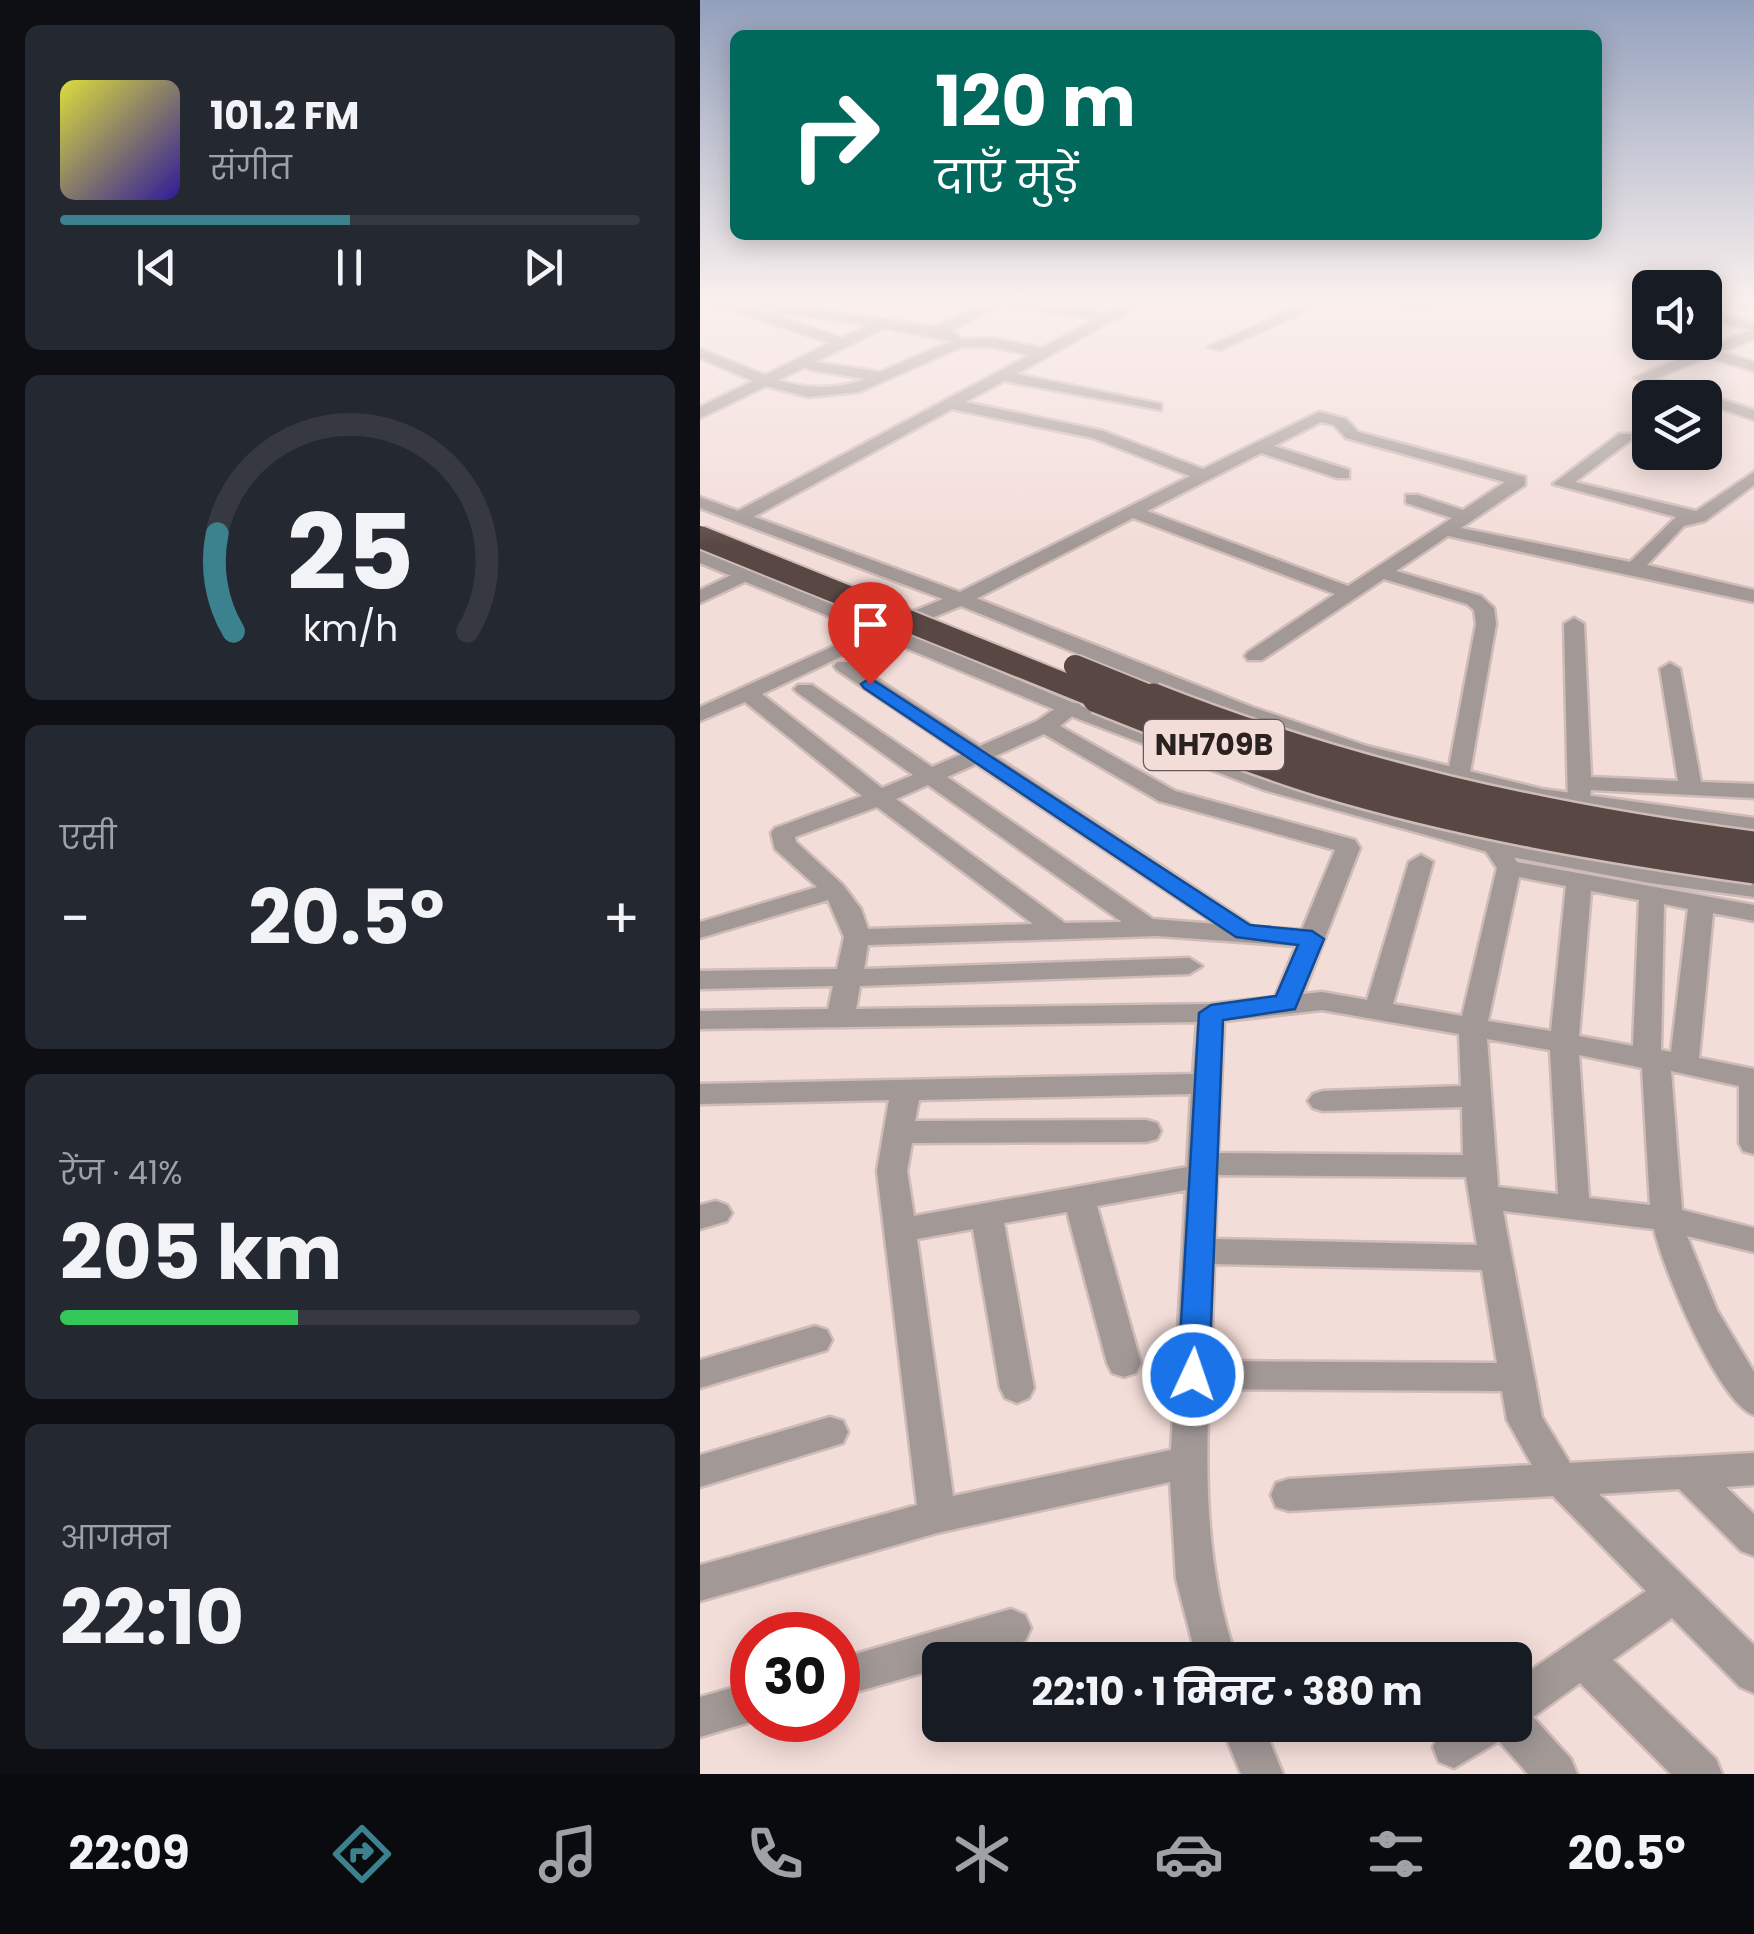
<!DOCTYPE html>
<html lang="hi">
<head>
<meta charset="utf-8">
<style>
	body { margin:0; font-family:Poppins,"Noto Sans Devanagari",sans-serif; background:#242831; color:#f1f3f6; height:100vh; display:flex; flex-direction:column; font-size:38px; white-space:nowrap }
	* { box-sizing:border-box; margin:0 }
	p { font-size:32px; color:#9ea1a6 }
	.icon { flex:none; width:55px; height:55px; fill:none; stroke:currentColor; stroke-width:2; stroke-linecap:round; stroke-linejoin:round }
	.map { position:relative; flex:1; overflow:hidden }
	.panel { display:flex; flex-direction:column; gap:25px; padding:25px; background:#0d0f14; width:700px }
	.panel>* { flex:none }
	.top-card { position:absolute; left:30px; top:30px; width:872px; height:210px; border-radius:15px; box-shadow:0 5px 25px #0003; background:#00695c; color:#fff; overflow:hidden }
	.tools { position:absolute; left:932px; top:270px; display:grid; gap:20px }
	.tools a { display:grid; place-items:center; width:90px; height:90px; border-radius:15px; background:#171b24; box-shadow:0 5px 25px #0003; font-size:50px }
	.speed { position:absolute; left:30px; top:1612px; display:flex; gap:20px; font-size:50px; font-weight:700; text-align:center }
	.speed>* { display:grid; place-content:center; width:130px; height:130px; border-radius:50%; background:#171b24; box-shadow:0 5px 25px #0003; line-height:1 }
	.speed .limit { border:15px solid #d22; background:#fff; color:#111 }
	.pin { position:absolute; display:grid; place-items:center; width:85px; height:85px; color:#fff; margin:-102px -42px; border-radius:50% 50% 50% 0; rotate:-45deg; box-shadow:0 0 10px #0007 }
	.pin .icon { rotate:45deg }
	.me { position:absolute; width:110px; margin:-55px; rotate:3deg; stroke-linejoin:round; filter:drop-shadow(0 0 8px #0008) }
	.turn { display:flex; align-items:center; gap:35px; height:210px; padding:0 40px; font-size:45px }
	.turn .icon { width:130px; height:130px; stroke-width:2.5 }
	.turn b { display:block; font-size:70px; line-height:85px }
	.big { font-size:75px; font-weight:700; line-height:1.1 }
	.panel .tile { flex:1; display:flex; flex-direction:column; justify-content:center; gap:15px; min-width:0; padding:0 35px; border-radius:15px; background:#242831 }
	.panel .dial { align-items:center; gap:0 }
	.dial svg { height:260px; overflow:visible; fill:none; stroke:#363941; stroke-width:7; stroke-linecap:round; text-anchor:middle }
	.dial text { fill:#f1f3f6; stroke:none }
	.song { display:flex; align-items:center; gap:30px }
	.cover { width:120px; height:120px; border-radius:15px; background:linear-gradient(135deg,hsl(60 70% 55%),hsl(250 70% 35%)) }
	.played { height:10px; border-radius:5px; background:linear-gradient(90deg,#3c818e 50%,#363941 50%) }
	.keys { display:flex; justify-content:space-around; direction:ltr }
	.heat { display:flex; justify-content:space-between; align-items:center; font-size:55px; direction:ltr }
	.charge { height:15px; border-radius:8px; background:linear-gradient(90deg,#34c759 41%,#363941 0) }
	.trip { position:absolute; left:222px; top:1642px; width:610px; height:100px; border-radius:15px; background:#171b24; box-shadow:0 5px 25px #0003; font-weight:700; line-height:100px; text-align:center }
	.dock { display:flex; height:160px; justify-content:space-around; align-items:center; background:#090b0e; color:#9ea1a6 }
	.dock .icon { width:70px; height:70px }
	.dock .current { color:#3c818e }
	.dock b { font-size:45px; color:#f1f3f6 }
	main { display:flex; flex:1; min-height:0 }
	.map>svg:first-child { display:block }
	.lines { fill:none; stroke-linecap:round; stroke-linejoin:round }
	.minor-casing { stroke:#cfbbb8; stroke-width:5 }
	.tertiary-casing { stroke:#cfbbb8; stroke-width:5 }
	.minor { fill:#a29997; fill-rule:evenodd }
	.tertiary { fill:#a29997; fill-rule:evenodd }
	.motorway-bridge-far1-casing { stroke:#cfbbb8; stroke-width:26; stroke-linecap:butt }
	.motorway-bridge-casing { stroke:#cfbbb8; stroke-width:34; stroke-linecap:butt }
	.motorway-bridge-far1 { stroke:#594744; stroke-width:22 }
	.motorway-bridge { stroke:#594744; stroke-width:29 }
	.route { fill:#1a73e8; stroke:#114b97; stroke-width:2.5 }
	.labels { text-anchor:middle; stroke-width:10; stroke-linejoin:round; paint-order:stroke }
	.shield { fill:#f3ddd9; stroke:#665a58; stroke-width:2.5 }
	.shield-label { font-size:30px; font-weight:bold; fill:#2a2221 }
</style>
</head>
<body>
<main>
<section class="panel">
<div class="tile">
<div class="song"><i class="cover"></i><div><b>101.2 FM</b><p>संगीत</p></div></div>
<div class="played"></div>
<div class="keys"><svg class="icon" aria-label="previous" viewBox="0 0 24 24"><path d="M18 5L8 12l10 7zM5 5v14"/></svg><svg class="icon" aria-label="pause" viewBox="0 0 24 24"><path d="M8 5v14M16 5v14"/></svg><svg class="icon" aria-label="next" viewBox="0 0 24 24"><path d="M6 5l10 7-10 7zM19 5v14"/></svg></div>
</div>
<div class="tile dial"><svg viewBox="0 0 100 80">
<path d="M14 69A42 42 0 1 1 86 69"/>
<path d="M14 69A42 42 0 0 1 9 39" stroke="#3c818e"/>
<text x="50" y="56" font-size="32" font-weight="700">25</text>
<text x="50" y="72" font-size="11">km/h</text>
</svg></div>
<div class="tile"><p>एसी</p>
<div class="heat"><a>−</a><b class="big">20.5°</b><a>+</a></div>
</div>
<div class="tile"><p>रेंज · 41%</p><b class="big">205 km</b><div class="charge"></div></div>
<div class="tile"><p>आगमन</p><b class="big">22:10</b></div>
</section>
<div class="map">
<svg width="1054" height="1774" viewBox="0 0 1054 1774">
	<rect width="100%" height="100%" fill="#f3ddd9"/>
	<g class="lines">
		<!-- minor casing -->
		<g class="minor-casing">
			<path id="minor" d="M 0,298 L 59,301 L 236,327 L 296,298 L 385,308 L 405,315 L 436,298 L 453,298 L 316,374 L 461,404 L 461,410 L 304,381 L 265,402 L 403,431 L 503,469 L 619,412 L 646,419 L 658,432 L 825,477 L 825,485 L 761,528 L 930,562 L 976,517 L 853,484 L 919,434 L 931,434 L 931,440 L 875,482 L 996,511 L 1054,472 L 1054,485 L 1005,521 L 984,526 L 947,565 L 1054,590 L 1054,602 L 748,536 L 696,571 L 781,596 L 794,608 L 796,624 L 769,778 L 766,783 L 750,783 L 747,778 L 776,624 L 774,610 L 767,604 L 684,579 L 562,660 L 548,660 L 545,656 L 548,652 L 635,594 L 433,518 L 268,603 L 254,603 L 254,595 L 490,476 L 393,438 L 252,409 L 46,521 L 34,521 L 34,513 L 330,355 L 291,347 L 261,347 L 159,392 L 108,397 L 66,386 L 0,418 L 0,407 L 53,381 L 0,358 L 0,349 L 65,375 L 130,343 L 25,308 L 0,306 ZM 298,306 L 382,316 L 394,320 L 342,348 L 291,338 L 260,339 L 252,330 ZM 55,309 L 59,309 L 168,325 L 142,338 ZM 184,328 L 252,341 L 180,372 L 115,362 ZM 105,367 L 111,370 L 166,379 C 137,389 108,390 78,380 ZM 621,422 L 634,425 L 646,438 L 805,482 L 763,510 L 718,495 L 706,495 L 706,503 L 752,518 L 648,586 L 447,511 L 561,453 L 637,478 L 649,478 L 649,470 L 574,446 Z
				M 616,298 L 635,298 L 520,350 L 508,347 Z
				M 667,298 L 719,303 L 747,298 L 721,311 Z
				M 1012,298 L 1034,298 L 1054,306 L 1047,310 Z
				M 1019,314 L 1054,323 L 1054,339 L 1021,352 L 1054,362 L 1054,371 L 1008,357 L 956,378 L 1054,410 L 1054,420 L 1005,403 L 1005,398 L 985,398 L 934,378 L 993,353 L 967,342 L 1007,348 L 1051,330 L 1014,321 L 1012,318 Z
				M 44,569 L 51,571 L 51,579 L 0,603 L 0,590 Z
				M 874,618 L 884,624 L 891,777 L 978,781 L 960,669 L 970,663 L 980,669 L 1001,782 L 1054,784 L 1054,798 L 891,790 L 888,806 L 872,806 L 868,801 L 864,624 Z
				M 182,624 L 189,626 L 189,634 L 62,694 L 182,788 L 213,775 L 98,693 L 94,689 L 98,685 L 112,685 L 232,767 L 262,754 L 137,670 L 134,666 L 137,662 L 151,662 L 280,746 L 337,721 L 363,703 L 379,703 L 382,708 L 360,726 L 475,791 L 655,840 L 660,848 L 603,994 L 622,992 L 667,1000 L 709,862 L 721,855 L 733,862 L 693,1004 L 762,1016 L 797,868 L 783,847 L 795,840 L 804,842 L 817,862 L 1054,905 L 1054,921 L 1013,913 L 999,1058 L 1054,1069 L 1054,1154 L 1043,1151 L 1039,1143 L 1039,1086 L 971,1071 L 982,1210 L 1054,1228 L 1054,1252 L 987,1236 L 1017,1310 L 1054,1372 L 1054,1415 C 1018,1402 963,1269 954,1229 L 803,1211 L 842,1417 L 870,1463 L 1054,1453 L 1054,1485 L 1026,1487 L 1054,1514 L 1054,1556 L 1041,1551 L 979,1489 L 899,1494 L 1054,1645 L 1054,1693 L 1040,1687 L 972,1618 L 913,1660 L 1016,1759 L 1022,1774 L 971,1774 L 880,1683 L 833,1717 L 871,1759 L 877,1774 L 828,1774 L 799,1741 L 754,1768 L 739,1762 L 733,1747 C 747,1714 784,1725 815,1725 L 815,1681 L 946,1591 L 853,1496 L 589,1511 L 576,1507 L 571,1495 L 576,1483 L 589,1479 L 832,1465 L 807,1420 L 802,1391 L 509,1389 C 505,1483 506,1571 537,1660 L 497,1660 L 476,1579 L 470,1482 L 237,1533 L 0,1601 L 0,1565 L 217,1505 L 177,1171 L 189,1100 L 0,1104 L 0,1084 L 493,1074 L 497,1022 L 0,1029 L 0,1011 L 128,1009 L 133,986 L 0,989 L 0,971 L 137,969 L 144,937 L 128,900 L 0,938 L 0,922 L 117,887 L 75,849 L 71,833 L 75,828 L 162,796 L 45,702 L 0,721 L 0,707 ZM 344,734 L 459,801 L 635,850 L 602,930 L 554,927 L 295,756 ZM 276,764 L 516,924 L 453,919 L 247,777 ZM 228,785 L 422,922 L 365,923 L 196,799 ZM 177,807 L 333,924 L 168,929 L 161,909 L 143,885 L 96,842 L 95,837 ZM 819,877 L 866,886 L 851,1031 L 788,1021 ZM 891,891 L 939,900 L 933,1046 L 879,1036 ZM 964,904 L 988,909 L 971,1052 L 961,1050 ZM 457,936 L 596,946 L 575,997 L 511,1004 L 156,1009 L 160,986 L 489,974 L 502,966 L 489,958 L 164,969 L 168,945 ZM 622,1010 L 759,1034 L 761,1086 L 623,1091 L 613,1094 L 608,1101 L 613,1108 L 623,1111 L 762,1107 L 763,1155 L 518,1153 L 524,1021 ZM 787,1039 L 850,1050 L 858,1194 L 798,1187 ZM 879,1055 L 942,1068 L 950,1205 L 889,1198 ZM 491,1094 L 487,1167 L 214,1216 L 207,1171 L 212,1143 L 446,1142 L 457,1139 L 461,1131 L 457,1123 L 446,1120 L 215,1121 L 219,1100 ZM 517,1175 L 766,1177 L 777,1245 L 515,1239 ZM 486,1190 L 471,1450 L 253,1496 L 217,1239 L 273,1229 L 300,1388 L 305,1398 L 317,1403 L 329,1398 L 334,1388 L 304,1223 L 367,1212 L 407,1363 L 412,1373 L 424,1377 L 436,1373 L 441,1363 L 397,1206 ZM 514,1264 L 782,1270 L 797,1363 L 511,1361 Z
				M 16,1201 L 27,1205 L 32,1213 L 27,1221 L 0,1229 L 0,1205 Z
				M 115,1326 L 127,1330 L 132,1340 L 127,1350 L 0,1388 L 0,1360 Z
				M 130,1417 L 143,1421 L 148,1432 L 143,1443 L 0,1487 L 0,1455 Z
				M 311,1609 L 325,1615 L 331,1628 L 325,1641 L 266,1660 L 240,1660 L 240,1668 L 138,1697 L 138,1659 Z
				M 52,1682 L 52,1720 L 57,1720 L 0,1737 L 0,1697 Z
				M 521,1725 L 563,1725 L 583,1774 L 541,1774 Z"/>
		</g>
		<!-- tertiary casing -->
		<g class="tertiary-casing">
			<path id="tertiary" d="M 0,497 L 268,595 L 552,707 L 667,746 L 842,789 L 1054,818 L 1054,832 C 938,820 822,804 710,773 C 556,730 409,666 261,606 L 200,631 C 325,682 451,738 580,780 C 735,830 893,862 1054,881 L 1054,897 L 950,883 L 795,854 L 564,790 L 363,713 L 0,563 L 0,550 L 183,624 L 243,599 L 0,508 Z"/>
		</g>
		<!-- minor -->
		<use href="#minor" class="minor"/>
		<!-- tertiary -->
		<use href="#tertiary" class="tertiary"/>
		<!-- motorway-bridge-far1 casing -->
		<g class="motorway-bridge-far1-casing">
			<path id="motorway-bridge-far1" d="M 0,537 L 404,700
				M 375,666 L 459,700"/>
		</g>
		<!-- motorway-bridge casing -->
		<g class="motorway-bridge-casing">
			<path id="motorway-bridge" d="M 397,698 C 471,727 544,757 620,781 C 762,824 907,848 1054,869
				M 453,698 C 648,775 846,819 1053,846"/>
		</g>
		<!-- motorway-bridge-far1 -->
		<use href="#motorway-bridge-far1" class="motorway-bridge-far1"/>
		<!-- motorway-bridge -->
		<use href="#motorway-bridge" class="motorway-bridge"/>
	</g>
	<!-- sky -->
	<linearGradient id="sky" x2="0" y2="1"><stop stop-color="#93a0bc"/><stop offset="0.55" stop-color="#faf0ee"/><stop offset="1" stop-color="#faf0ee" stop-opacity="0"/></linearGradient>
	<rect width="1054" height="546" fill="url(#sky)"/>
	<!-- route -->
	<path class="route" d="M 170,678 L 550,925 L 612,931 L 624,939 L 595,1009 L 523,1020 L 509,1375 L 504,1384 L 493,1388 L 482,1384 L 478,1375 L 499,1013 L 511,1005 L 576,996 L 598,945 L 536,937 L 164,688 L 161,684 Z"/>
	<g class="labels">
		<!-- shield labels -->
		<rect class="shield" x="444" y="720" width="140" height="50" rx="8"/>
		<g class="shield-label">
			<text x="514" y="755">NH709B</text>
		</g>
	</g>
</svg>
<div class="tools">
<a><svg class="icon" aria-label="sound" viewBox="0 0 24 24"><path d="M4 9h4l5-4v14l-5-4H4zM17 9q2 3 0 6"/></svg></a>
<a><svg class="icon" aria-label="layers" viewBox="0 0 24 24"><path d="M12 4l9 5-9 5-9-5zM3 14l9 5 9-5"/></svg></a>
</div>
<div class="speed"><div class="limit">30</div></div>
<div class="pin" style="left:170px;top:684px;background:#d93025"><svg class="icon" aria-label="arrive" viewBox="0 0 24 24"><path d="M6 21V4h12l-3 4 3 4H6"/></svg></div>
<svg class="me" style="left:493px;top:1375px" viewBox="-20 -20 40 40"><circle r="17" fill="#1a73e8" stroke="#fff" stroke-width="3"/><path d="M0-11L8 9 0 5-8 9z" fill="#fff"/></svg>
<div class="trip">22:10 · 1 मिनट · 380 m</div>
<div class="top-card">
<div class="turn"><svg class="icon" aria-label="right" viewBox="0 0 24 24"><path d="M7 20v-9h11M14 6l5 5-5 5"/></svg><div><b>120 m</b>दाएँ मुड़ें</div></div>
</div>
</div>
</main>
<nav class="dock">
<b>22:09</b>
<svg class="icon current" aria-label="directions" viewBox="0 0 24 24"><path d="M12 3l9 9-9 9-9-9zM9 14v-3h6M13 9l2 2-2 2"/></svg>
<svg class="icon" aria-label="music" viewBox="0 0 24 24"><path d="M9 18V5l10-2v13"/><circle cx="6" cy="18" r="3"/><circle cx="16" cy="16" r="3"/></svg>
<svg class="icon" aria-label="phone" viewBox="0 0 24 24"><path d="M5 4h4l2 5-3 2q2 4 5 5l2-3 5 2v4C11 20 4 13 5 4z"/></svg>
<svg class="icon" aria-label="climate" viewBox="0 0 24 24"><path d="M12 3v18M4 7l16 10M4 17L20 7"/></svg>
<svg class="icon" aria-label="car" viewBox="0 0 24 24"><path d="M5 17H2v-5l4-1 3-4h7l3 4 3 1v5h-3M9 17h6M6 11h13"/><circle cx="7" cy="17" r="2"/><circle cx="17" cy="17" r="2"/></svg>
<svg class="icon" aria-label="filters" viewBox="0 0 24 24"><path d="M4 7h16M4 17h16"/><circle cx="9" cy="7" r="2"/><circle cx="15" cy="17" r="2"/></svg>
<b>20.5°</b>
</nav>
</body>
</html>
